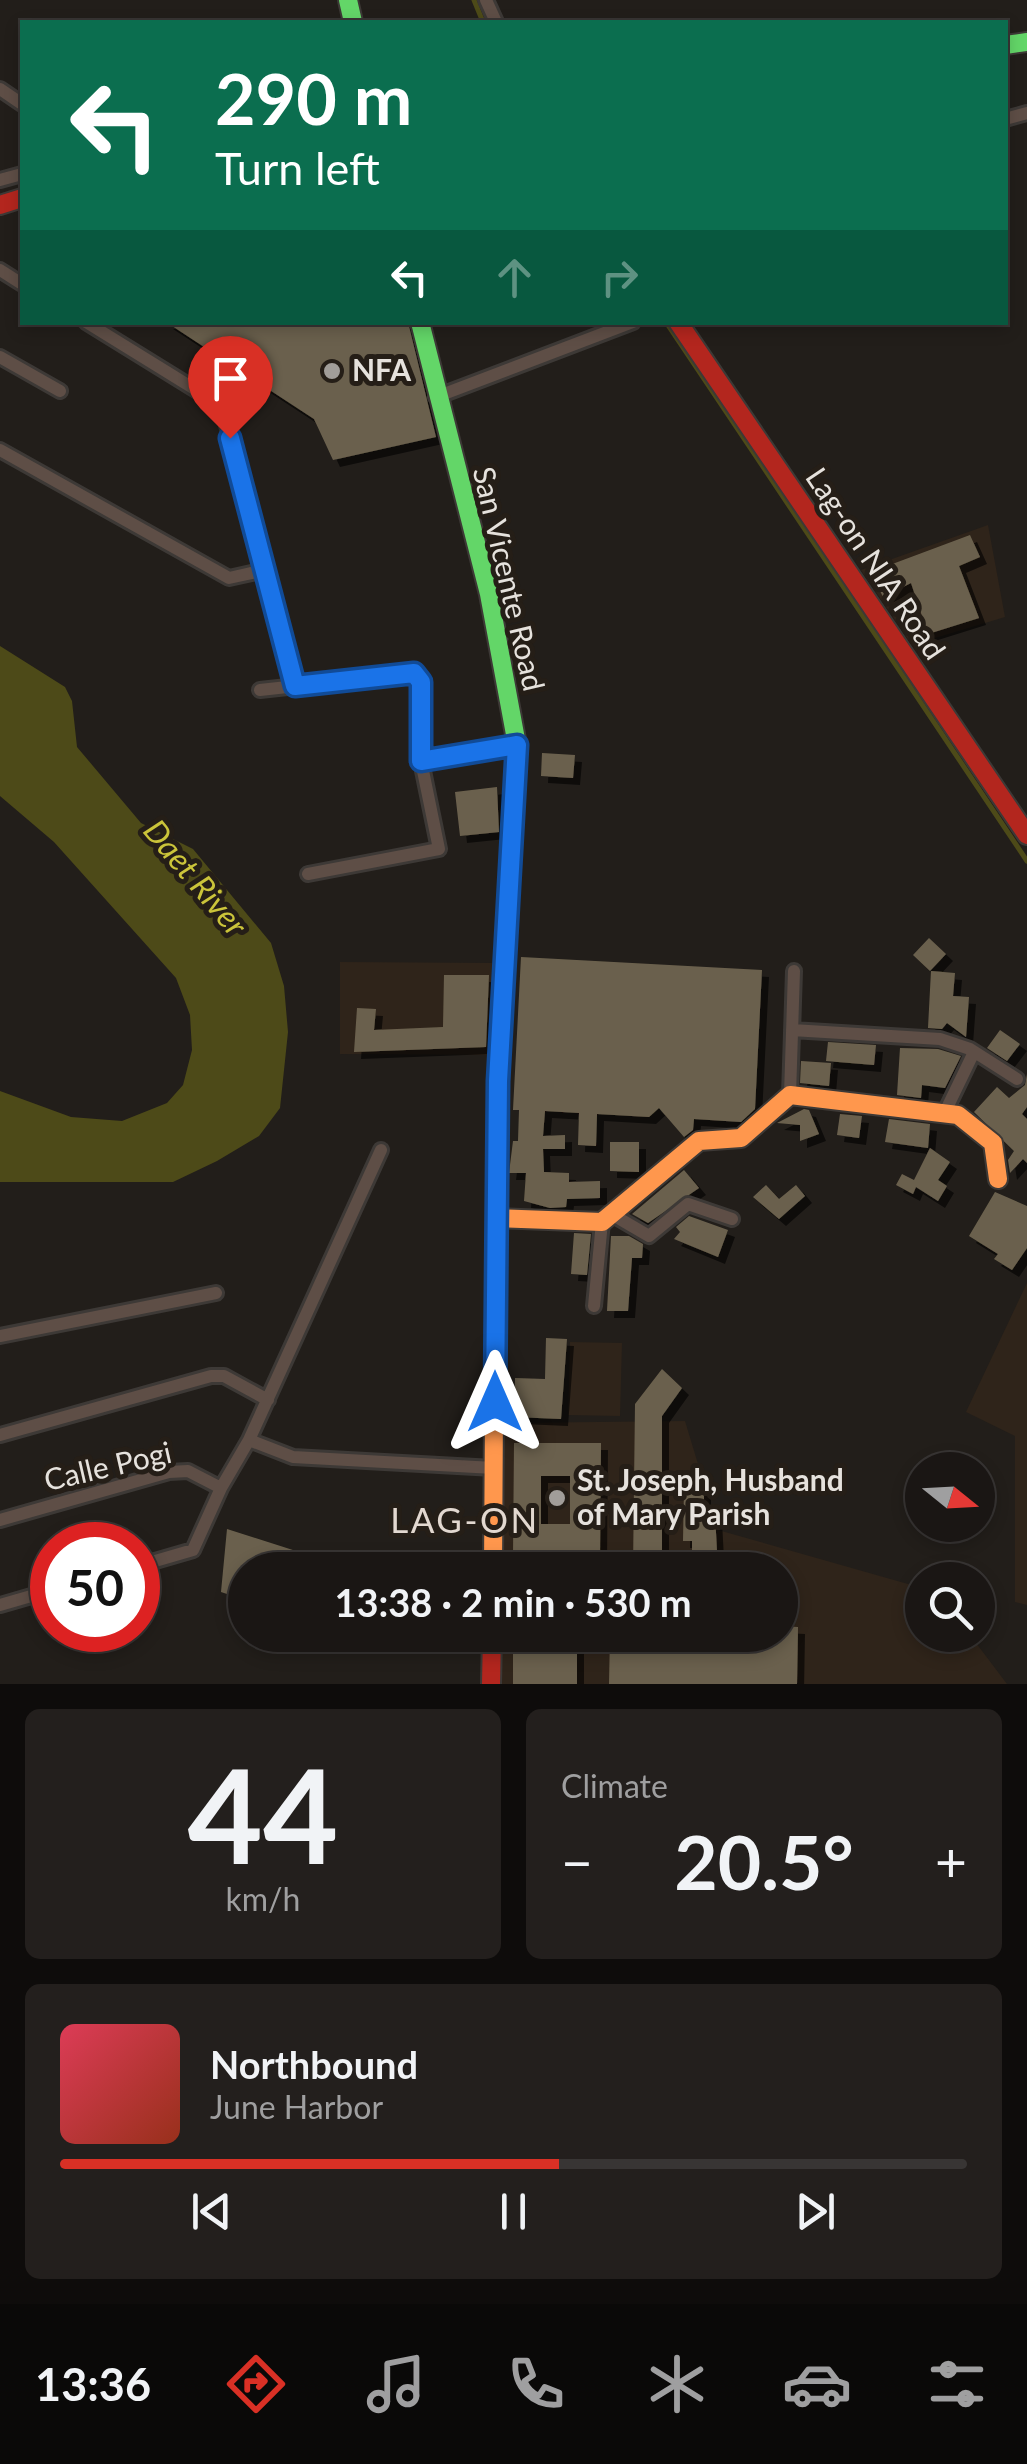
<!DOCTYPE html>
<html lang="en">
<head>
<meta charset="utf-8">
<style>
	body { margin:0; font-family:Lato,sans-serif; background:#231f1d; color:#f1f3f6; height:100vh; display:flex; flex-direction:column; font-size:38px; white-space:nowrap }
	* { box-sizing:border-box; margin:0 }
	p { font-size:32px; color:#9f9fa0 }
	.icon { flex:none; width:55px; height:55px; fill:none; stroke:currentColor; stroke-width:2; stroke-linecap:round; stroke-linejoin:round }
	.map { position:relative; height:1684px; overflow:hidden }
	.details { display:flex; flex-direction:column; gap:25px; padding:25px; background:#0e0c0b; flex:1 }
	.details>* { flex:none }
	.hud { position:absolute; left:20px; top:20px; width:988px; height:305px; border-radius:0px; box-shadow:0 5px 15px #0003,0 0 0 2px #383534; background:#0b6e4f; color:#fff; overflow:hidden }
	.needle { width:65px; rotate:108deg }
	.buttons { position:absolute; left:905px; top:1452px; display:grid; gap:20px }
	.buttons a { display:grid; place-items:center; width:90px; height:90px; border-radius:50%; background:#1a1614; box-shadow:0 5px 15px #0003,0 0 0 2px #383534; font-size:50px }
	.speed { position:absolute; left:30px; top:1522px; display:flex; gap:20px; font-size:50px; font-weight:700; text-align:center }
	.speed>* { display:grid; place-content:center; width:130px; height:130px; border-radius:50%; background:#1a1614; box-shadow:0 5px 15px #0003,0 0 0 2px #383534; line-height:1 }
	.speed .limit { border:15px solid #d22; background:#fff; color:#111 }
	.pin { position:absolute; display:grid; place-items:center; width:85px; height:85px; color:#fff; margin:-102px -42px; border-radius:50% 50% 50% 0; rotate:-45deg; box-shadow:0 0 10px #0007 }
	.pin .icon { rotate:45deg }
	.me { position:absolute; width:110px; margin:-55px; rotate:0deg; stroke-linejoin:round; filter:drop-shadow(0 0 8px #0008) }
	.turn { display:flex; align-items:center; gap:35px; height:210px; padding:0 30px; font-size:45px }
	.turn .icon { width:130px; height:130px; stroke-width:2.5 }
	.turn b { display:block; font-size:70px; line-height:85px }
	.lanes { display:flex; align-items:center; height:95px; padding:0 30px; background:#0003; justify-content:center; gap:50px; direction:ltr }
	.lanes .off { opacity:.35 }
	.big { font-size:75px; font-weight:700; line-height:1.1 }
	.details .widget { flex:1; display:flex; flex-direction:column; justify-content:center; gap:15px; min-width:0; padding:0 35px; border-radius:15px; background:#231f1d }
	.details .dial { align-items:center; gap:0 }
	.dial b { font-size:130px; line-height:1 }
	.song { display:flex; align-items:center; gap:30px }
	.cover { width:120px; height:120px; border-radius:15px; background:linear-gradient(135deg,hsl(350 70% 55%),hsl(10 70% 35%)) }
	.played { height:10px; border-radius:5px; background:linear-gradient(90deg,#d93025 55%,#383534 55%) }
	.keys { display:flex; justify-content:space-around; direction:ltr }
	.heat { display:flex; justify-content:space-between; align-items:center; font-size:55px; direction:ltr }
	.details .tiles { flex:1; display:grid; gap:25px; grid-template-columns:1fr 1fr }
	.widget:last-child { grid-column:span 2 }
	.trip { position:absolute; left:228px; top:1552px; width:570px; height:100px; border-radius:50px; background:#1a1614; box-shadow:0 5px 15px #0003,0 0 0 2px #383534; font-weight:700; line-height:100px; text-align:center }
	.menu { display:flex; height:160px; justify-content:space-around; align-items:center; background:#0a0908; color:#9f9fa0 }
	.menu .icon { width:70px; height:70px }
	.menu .selected { color:#d93025 }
	.menu b { font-size:45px; color:#f1f3f6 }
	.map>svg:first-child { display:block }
	.built { fill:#2f241a }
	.water { fill:#4d4a18 }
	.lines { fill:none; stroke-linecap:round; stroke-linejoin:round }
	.stream { stroke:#4d4a18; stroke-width:5 }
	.building { fill:#6b614d; fill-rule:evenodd; filter:url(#shadow) }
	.street-casing { stroke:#3d3936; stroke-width:18 }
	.fast-casing { stroke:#3d3936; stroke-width:22 }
	.slow-casing { stroke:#3d3936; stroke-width:22 }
	.jam-casing { stroke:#3d3936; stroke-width:22 }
	.street { stroke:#5e4e46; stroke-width:12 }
	.fast { stroke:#63d668; stroke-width:18 }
	.slow { stroke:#ff974d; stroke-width:18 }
	.jam { stroke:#b3261e; stroke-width:18 }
	.route-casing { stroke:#114b97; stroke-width:25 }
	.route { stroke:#1a73e8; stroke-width:18 }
	.poi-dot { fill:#a19d99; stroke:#251e17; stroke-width:4 }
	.labels { text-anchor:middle; stroke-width:10; stroke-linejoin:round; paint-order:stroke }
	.poi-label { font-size:30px; font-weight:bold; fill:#e6e2dd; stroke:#251e17; text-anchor:start }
	.street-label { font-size:30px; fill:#e6e2dd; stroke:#251e17 }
	.water-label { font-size:32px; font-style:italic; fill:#cbc43a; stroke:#251e17 }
	.quarter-label { font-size:35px; letter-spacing:2.5px; fill:#e2d8d0; stroke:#251e17 }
</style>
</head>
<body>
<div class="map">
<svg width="1027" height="1684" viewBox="0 0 1027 1684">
	<defs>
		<filter id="shadow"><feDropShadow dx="7" dy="7" stdDeviation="0" flood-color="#0009"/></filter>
	</defs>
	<rect width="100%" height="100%" fill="#221e1a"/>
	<!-- built -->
	<path class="built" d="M 988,525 L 1005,617 L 912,645 L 861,570 Z
		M 340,962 L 492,963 L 491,1055 L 340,1054 Z
		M 1027,1283 L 1027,1605 L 1015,1602 L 1015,1436 L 966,1412 Z
		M 570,1342 L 622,1343 L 620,1416 L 568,1415 Z
		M 685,1421 L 718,1530 L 922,1588 L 922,1635 L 970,1635 L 1007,1684 L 502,1684 L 502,1635 L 780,1635 L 780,1570 L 502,1570 L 501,1423 Z"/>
	<!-- water -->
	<path class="water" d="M 0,646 L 65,687 L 72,701 L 77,747 L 141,823 L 193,849 L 271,943 L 284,986 L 288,1032 L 280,1108 L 259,1136 L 217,1161 L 173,1182 L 0,1182 L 0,1091 L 71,1117 L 122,1121 L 167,1103 L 183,1085 L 192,1050 L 190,1015 L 176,978 L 54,842 L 0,796 Z"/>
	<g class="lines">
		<!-- stream -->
		<path class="stream" d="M 474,0 L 483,22
			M 666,322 L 1027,861"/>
	</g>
	<!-- building -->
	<path class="building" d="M 166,322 L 408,322 L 436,437 L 333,460 L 314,419 Z
		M 970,535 L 980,557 L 959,566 L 979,618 L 928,634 L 911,583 L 883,597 L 871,572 Z
		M 542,753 L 575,755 L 573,778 L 541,776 Z
		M 497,787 L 499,832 L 460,836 L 455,792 Z
		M 929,938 L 946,954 L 930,971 L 913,955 Z
		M 521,957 L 762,970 L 755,1109 L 741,1122 L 694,1119 L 693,1130 L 684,1137 L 659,1108 L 649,1117 L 597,1114 L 596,1146 L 578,1145 L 579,1113 L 545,1111 L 543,1136 L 565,1135 L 565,1149 L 543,1149 L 544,1172 L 569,1173 L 569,1182 L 600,1181 L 600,1198 L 567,1199 L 566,1207 L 550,1208 L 524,1201 L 526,1173 L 509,1173 L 513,1141 L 518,1141 L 519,1110 L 513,1110 Z
		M 931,971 L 955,973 L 953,996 L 969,997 L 966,1037 L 947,1023 L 942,1029 L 928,1028 Z
		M 444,975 L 489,975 L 486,1047 L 354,1052 L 357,1008 L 376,1009 L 374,1030 L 443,1027 Z
		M 1000,1030 L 1020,1044 L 1007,1061 L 987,1048 Z
		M 828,1042 L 876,1045 L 874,1065 L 826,1061 Z
		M 900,1048 L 938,1049 L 961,1056 L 945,1088 L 922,1085 L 921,1098 L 897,1095 Z
		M 801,1061 L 831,1063 L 829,1086 L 800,1083 Z
		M 1027,1074 L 1027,1107 L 1022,1114 L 1027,1119 L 1027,1163 L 1023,1159 L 1010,1173 L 1008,1160 L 1014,1151 L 974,1112 L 997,1087 L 1009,1098 L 1025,1085 Z
		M 804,1109 L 809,1110 L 819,1134 L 800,1141 L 800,1125 L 777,1123 Z
		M 840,1114 L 862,1116 L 859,1138 L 837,1135 Z
		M 889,1119 L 930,1124 L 928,1148 L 885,1142 Z
		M 610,1142 L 639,1142 L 639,1172 L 610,1171 Z
		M 930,1148 L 950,1162 L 938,1180 L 947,1186 L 938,1201 L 916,1187 L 913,1194 L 896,1185 L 902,1174 L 914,1180 Z
		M 684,1170 L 699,1188 L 648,1223 L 632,1214 Z
		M 766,1185 L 779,1199 L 796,1185 L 805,1196 L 779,1219 L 753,1197 Z
		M 995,1192 L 1027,1206 L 1027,1248 L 1012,1270 L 994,1259 L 998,1254 L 969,1236 Z
		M 689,1216 L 728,1230 L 718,1257 L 674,1239 L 680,1232 L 676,1227 Z
		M 574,1233 L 591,1234 L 587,1275 L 571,1274 Z
		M 611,1236 L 629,1236 L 643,1244 L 642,1258 L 632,1258 L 628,1311 L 607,1311 Z
		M 546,1338 L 567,1339 L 561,1419 L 514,1417 L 515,1378 L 545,1379 Z
		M 662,1369 L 682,1388 L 662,1416 L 662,1570 L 633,1570 L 635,1404 Z
		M 514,1443 L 601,1443 L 600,1558 L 513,1558 ZM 541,1476 L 570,1476 L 570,1524 L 541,1524 Z
		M 684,1488 L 704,1489 L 704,1514 L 715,1514 L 718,1570 L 692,1570 L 692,1541 L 683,1541 Z
		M 227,1529 L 346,1567 L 346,1570 L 245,1570 L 245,1600 L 221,1592 Z
		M 780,1626 L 798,1627 L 797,1684 L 609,1684 L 610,1635 L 780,1635 Z
		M 513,1635 L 577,1635 L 577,1684 L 513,1684 Z"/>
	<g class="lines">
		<!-- street casing -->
		<g class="street-casing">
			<path id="street" d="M 486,0 L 496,22
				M 0,89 L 22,104
				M 1005,119 L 1027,113
				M 0,180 L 22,174
				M 0,270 L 22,284
				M 86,322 L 222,406 L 295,686
				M 0,357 L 60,391
				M 436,397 L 633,322
				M 0,450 L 229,578 L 265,570
				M 260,690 L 415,673 L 421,683 L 421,761 L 439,849 L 308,874
				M 421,761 L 517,745
				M 792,1030 L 940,1039 L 970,1049 L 1017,1079
				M 790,1095 L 794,971
				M 945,1112 L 974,1052
				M 613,1215 L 649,1236 L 688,1204 L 732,1219
				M 594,1306 L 602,1222
				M 0,1336 L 216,1293
				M 0,1435 L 211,1376 L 224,1376 L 268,1400
				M 249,1440 L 381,1150
				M 0,1520 L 169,1472 L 188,1471 L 221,1488 L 249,1440 L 293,1457 L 494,1468
				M 138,1566 L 193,1550 L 221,1488
				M 0,1605 L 52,1590"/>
		</g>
		<!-- fast casing -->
		<g class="fast-casing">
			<path id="fast" d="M 348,0 L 353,22
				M 1005,45 L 1027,42
				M 420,322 L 489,594 L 517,745 L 500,1030"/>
		</g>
		<!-- slow casing -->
		<g class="slow-casing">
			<path id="slow" d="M 496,1218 L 602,1222 L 699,1141 L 741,1138 L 790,1095 L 958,1115 L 993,1143 L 998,1179
				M 493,1570 L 494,1409"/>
		</g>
		<!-- jam casing -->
		<g class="jam-casing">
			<path id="jam" d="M 0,205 L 22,198
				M 678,322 L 1027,835
				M 494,1409 L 500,1030
				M 491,1684 L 492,1635"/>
		</g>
		<!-- street -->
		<use href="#street" class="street"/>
		<!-- fast -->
		<use href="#fast" class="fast"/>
		<!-- slow -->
		<use href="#slow" class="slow"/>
		<!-- jam -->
		<use href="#jam" class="jam"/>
	</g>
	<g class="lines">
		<!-- route casing -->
		<g class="route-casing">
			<path id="route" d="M 230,438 L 295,686 L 414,673 L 421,682 L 421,761 L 517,745 L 498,1081 L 495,1402"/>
		</g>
		<!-- route -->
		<use href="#route" class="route"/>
	</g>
	<!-- markers -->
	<g class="poi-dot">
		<circle cx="332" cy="371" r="10"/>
		<circle cx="557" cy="1498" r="10"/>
	</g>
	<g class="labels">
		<!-- poi labels -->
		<g class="poi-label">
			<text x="352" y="381">NFA</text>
			<text x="577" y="1491">St. Joseph, Husband<tspan x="577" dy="34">of Mary Parish</tspan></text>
		</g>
		<!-- street labels -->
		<g class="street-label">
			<text transform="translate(875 564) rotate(56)" y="10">Lag-on NIA Road</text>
			<text transform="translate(508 579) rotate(77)" y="10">San Vicente Road</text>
			<text transform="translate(108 1467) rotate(-13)" y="10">Calle Pogi</text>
		</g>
		<!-- water labels -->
		<g class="water-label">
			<text transform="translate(195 878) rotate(50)" y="11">Daet River</text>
		</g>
		<!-- quarter labels -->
		<g class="quarter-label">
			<text x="465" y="1533">LAG-ON</text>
		</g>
	</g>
</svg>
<div class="buttons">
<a><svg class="needle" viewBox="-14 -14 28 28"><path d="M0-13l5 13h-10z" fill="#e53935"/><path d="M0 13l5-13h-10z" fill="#9f9fa0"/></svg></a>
<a><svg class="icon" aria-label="search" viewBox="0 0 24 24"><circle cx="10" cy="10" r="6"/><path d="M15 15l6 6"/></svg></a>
</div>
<div class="speed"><div class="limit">50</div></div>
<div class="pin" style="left:230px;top:438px;background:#d93025"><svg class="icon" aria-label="arrive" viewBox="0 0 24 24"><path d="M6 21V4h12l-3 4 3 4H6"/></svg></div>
<svg class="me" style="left:495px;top:1402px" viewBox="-20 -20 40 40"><path d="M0-17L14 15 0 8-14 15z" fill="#1a73e8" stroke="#fff" stroke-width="4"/></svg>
<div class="trip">13:38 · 2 min · 530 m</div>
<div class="hud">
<div class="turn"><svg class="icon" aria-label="left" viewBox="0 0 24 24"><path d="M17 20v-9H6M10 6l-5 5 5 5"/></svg><div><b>290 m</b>Turn left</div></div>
<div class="lanes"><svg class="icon" aria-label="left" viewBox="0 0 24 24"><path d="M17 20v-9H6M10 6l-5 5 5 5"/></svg><svg class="icon off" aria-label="ahead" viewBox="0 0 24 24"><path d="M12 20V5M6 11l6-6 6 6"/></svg><svg class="icon off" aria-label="right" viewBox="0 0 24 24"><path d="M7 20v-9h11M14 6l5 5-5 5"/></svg></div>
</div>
</div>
<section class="details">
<div class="tiles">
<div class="widget dial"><b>44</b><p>km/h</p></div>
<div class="widget"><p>Climate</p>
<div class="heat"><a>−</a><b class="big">20.5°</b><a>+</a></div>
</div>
<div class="widget">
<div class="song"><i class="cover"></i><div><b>Northbound</b><p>June Harbor</p></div></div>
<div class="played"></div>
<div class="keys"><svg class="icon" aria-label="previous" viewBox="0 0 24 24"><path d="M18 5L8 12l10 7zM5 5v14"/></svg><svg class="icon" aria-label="pause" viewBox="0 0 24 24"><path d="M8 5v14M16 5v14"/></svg><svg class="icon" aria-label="next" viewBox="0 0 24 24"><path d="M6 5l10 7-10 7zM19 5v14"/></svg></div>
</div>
</div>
</section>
<nav class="menu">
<b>13:36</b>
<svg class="icon selected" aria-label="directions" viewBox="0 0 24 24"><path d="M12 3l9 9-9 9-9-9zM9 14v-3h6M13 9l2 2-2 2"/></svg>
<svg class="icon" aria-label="music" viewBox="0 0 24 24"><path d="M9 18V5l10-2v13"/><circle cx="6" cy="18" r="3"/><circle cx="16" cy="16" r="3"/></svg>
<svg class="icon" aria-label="phone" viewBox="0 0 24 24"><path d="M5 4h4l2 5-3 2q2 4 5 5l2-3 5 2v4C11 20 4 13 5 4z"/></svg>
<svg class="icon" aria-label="climate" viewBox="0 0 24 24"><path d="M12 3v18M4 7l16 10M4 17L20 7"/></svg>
<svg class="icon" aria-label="car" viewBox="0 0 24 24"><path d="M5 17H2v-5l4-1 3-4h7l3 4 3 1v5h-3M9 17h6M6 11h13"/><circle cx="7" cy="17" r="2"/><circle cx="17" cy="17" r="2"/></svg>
<svg class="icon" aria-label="filters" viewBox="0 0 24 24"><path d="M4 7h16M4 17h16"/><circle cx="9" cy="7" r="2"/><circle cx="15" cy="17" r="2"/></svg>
</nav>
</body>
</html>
